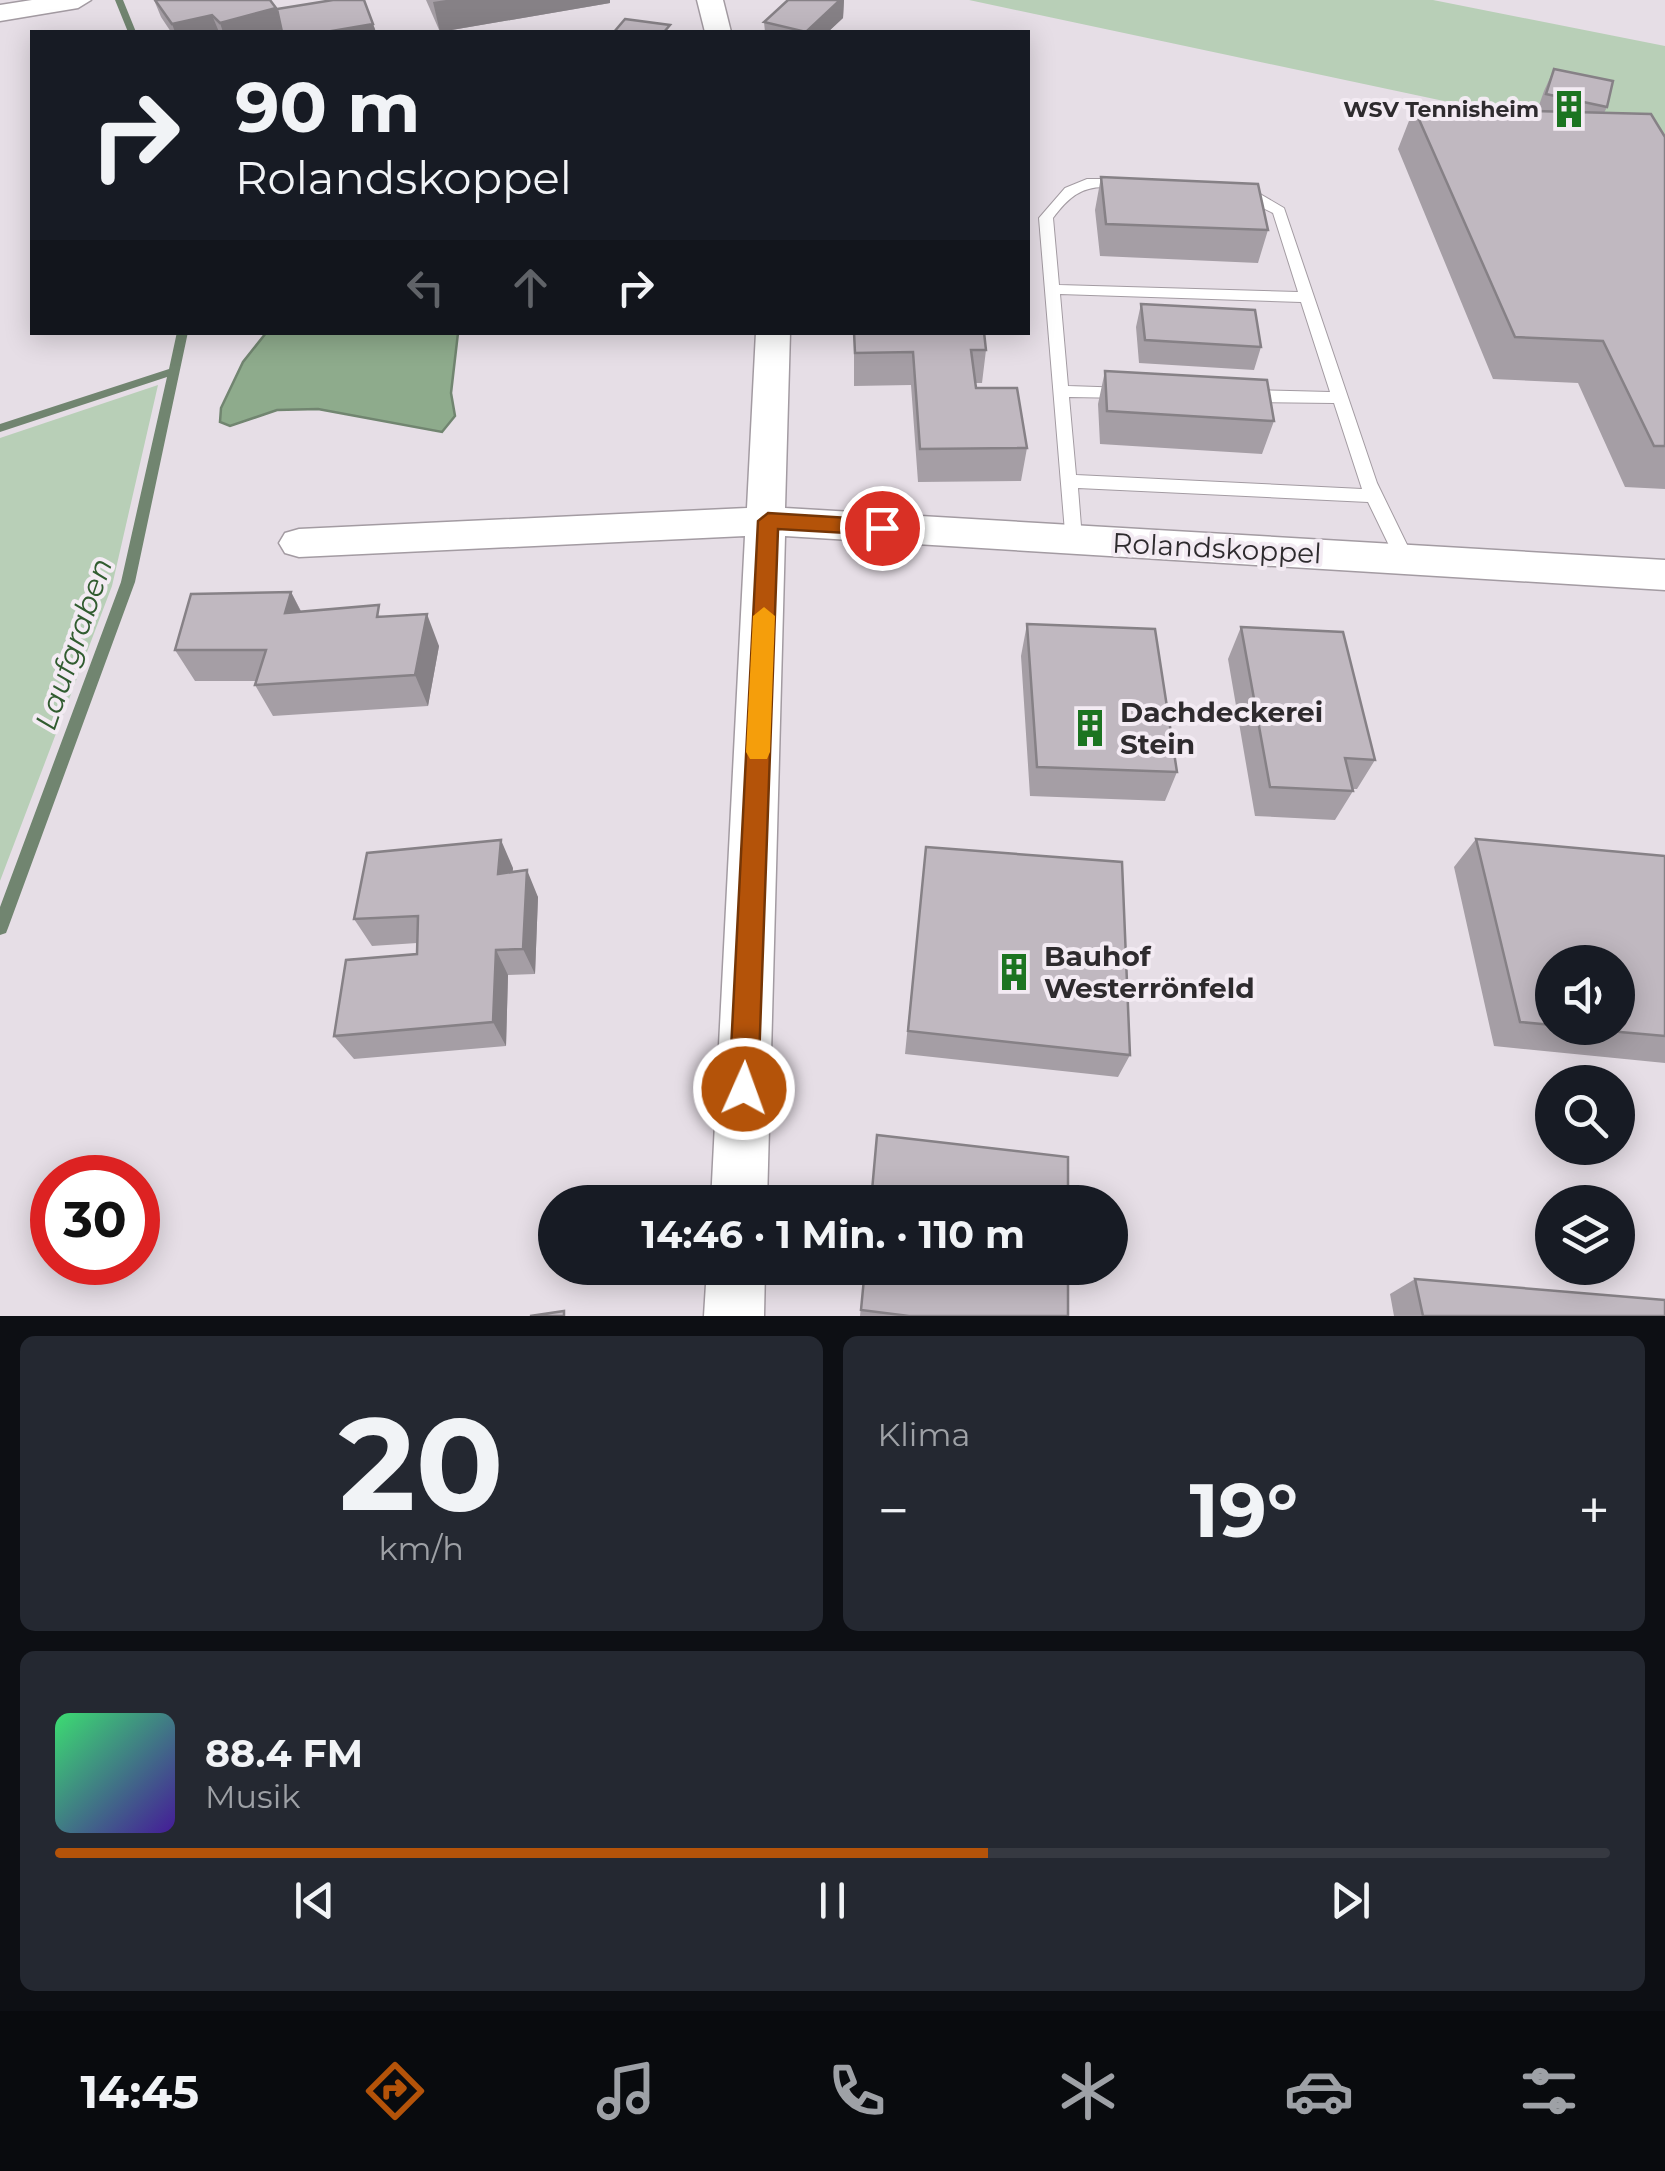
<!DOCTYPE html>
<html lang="de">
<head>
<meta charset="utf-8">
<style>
	body { margin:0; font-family:Montserrat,sans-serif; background:#242831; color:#f1f3f6; height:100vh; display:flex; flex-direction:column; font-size:38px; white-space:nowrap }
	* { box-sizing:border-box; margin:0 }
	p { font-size:32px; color:#9ea1a6 }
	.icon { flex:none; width:55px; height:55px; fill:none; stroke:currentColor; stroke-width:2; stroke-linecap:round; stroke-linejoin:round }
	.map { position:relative; height:1316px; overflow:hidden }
	.sheet { display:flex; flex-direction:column; gap:20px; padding:20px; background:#0d0f14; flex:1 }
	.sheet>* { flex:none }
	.top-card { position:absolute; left:30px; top:30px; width:1000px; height:305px; border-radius:0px; box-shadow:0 5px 25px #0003; background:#171b24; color:#f1f3f6; overflow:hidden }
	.tools { position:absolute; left:1535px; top:945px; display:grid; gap:20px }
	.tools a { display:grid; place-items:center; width:100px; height:100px; border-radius:50%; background:#171b24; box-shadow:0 5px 25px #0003; font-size:50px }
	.speed { position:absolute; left:30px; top:1155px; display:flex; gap:20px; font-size:50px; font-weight:700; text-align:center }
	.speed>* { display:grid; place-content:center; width:130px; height:130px; border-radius:50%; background:#171b24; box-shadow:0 5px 25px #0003; line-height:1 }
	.speed .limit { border:15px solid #d22; background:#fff; color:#111 }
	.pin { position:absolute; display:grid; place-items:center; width:85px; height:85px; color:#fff; margin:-42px; border:5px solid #fff; border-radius:50%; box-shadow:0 2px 10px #0007 }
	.me { position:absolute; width:110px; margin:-55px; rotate:2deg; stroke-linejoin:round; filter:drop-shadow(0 0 8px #0008) }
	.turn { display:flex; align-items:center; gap:35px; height:210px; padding:0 40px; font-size:45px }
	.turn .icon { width:130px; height:130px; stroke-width:2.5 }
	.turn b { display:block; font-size:70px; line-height:85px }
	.lanes { display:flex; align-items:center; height:95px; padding:0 40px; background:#0003; justify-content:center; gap:50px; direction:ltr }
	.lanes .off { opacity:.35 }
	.big { font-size:75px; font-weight:700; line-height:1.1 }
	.sheet .card { flex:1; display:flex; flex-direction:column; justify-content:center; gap:15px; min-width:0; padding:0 35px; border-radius:15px; background:#242831 }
	.sheet .dial { align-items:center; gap:0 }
	.dial b { font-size:130px; line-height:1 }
	.song { display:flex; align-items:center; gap:30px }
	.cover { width:120px; height:120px; border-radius:15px; background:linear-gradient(135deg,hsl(140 70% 55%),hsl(260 70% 35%)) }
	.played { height:10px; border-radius:5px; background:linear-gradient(90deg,#b45309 60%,#363941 60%) }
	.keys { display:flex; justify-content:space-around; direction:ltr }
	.heat { display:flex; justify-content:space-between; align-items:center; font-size:55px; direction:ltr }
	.sheet .tiles { flex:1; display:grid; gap:20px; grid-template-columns:1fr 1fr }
	.card:last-child { grid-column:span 2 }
	.trip { position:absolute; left:538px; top:1185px; width:590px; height:100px; border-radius:50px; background:#171b24; box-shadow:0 5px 25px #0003; font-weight:700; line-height:100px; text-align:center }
	.tabs { display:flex; height:160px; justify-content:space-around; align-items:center; background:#090b0e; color:#9ea1a6 }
	.tabs .icon { width:70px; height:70px }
	.tabs .selected { color:#b45309 }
	.tabs b { font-size:45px; color:#f1f3f6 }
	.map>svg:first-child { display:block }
	.green { fill:#b8cfb7 }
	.water { fill:#8eab8c; stroke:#718570; stroke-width:2.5 }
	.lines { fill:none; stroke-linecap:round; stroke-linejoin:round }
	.stream { fill:#718570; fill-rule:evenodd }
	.lane-casing { stroke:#a39ba2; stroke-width:2 }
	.street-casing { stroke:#a39ba2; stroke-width:3 }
	.lane { fill:#fff; fill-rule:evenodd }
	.street { fill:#fff; fill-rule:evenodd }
	.wall { fill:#a59ea5; fill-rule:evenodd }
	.shaded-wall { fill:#868186 }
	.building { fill:#c0b8c0; stroke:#868186; stroke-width:2.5 }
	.route { fill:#b45309; stroke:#753606; stroke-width:2.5 }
	.slow { fill:#f59e0b }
	.labels { text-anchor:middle; stroke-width:8; stroke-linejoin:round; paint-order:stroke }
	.far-poi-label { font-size:22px; font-weight:bold; fill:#2e2b2e; stroke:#f3ebf3; text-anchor:end }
	.street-label { font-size:28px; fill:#2e2b2e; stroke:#f3ebf3 }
	.poi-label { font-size:28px; font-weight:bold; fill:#2e2b2e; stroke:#f3ebf3; text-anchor:start }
	.water-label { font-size:30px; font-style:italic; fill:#315c30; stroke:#f3ebf3 }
</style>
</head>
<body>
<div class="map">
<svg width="1665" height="1316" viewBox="0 0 1665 1316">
	<rect width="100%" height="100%" fill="#e6dee6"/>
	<!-- green -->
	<path class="green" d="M 969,0 L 1433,0 L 1665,46 L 1665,148 Z
		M 158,385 L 112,586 L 0,881 L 0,438 Z"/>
	<!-- water -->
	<path class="water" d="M 266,333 L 458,333 L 451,393 L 455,416 L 442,432 L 318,409 L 277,410 L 230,426 L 220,422 L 221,408 L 243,362 Z"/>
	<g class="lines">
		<!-- stream -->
		<path class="stream" d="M 115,0 L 123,0 L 136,32 L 128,32 Z
			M 177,332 L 188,332 L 135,582 L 8,928 L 6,933 L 0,935 L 0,907 L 121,582 L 167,377 L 0,432 L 0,424 L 169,369 Z"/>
		<!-- lane casing -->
		<g class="lane-casing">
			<path id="lane" d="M 1087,179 L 1123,179 L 1130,183 C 1122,188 1117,187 1107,187 C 1081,186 1068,198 1053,218 L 1059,285 L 1298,292 L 1273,213 L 1230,192 L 1237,188 L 1255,191 L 1284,208 L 1377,483 L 1414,559 L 1412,564 L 1398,564 L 1368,502 L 1078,488 L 1082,539 L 1073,546 L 1066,544 L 1039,218 L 1065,188 ZM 1060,294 L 1301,302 L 1330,392 L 1246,390 L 1238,396 L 1246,402 L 1334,403 L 1362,489 L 1076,475 L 1069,397 L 1127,398 L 1135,393 L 1127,388 L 1068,386 Z"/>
		</g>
		<!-- street casing -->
		<g class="street-casing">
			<path id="street" d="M 32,0 L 91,0 L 78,8 L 0,21 L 0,5 Z
				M 697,0 L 723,0 L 731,32 L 705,32 Z
				M 756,332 L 790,332 L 785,508 L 1665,560 L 1665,590 L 785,536 L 767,1202 L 711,1202 L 745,536 L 299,557 L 285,553 L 279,543 L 285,533 L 299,529 L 747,508 Z
				M 707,1268 L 765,1268 L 764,1316 L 704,1316 Z"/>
		</g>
		<!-- lane -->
		<use href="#lane" class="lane"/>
		<!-- street -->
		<use href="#street" class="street"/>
	</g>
	<!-- wall -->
	<path class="wall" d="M 154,0 L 215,0 L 276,8 L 277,11 L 373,24 L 376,32 L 282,32 L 281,29 L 270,32 L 171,32 L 161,17 Z
		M 426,0 L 610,0 L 610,3 L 440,32 Z
		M 788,0 L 844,0 L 843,18 L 828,32 L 765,32 L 764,22 Z
		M 1554,69 L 1607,107 L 1604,113 L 1665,137 L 1665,489 L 1625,487 L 1578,383 L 1493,379 L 1398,149 L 1414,108 L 1537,111 L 1544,91 Z
		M 1101,177 L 1268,230 L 1258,263 L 1100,256 L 1095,210 Z
		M 1141,304 L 1261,347 L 1254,370 L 1139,363 L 1136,327 Z
		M 854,332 L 986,350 L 982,383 L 975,383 L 976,388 L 1027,448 L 1021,481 L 918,482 L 911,385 L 854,386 Z
		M 1105,371 L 1274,421 L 1262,454 L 1100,444 L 1098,404 Z
		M 291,592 L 301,611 L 384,616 L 439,646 L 428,706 L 273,716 L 255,685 L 256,681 L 195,681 L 175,650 Z
		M 1027,624 L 1177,772 L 1165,801 L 1030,796 L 1021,656 Z
		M 1241,627 L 1375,760 L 1357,789 L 1352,789 L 1353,791 L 1335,820 L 1255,816 L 1228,659 Z
		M 1476,839 L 1665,856 L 1665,1063 L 1494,1046 L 1454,867 ZM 1552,962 L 1618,1028 L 1552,1028 Z
		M 926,847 L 1130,1055 L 1118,1077 L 905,1054 Z
		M 513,868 L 512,872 L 538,897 L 535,974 L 508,975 L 506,1046 L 354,1059 L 334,1036 L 417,954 L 417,943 L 372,946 L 354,919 Z
		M 865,1268 L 1068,1316 L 860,1316 Z
		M 1415,1279 L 1665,1316 L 1394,1316 L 1390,1294 Z"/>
	<!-- shaded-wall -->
	<path class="shaded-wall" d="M 446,0 L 610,0 L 610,3 L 440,32 L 433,2 Z
		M 840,0 L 844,0 L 843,18 L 828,32 L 806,32 Z
		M 276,8 L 284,29 L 270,32 L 223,32 L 220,23 Z
		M 212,15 L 219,32 L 175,32 L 172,24 Z
		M 373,24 L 376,32 L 326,32 Z
		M 291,592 L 307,624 L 285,613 Z
		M 427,614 L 439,646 L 428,706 L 415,675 Z
		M 501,840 L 513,868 L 510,902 L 498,874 Z
		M 527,870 L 538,897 L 535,974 L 523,949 Z
		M 496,950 L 508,975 L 506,1046 L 493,1022 Z"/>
	<!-- building -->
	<path class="building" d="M 155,0 L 270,0 L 276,8 L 220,23 L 212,15 L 172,24 Z
		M 333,0 L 364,0 L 373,24 L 326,32 L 282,32 L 277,9 Z
		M 788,0 L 840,0 L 806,32 L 764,22 Z
		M 625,19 L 670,25 L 664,32 L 614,32 Z
		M 1554,69 L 1613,81 L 1607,107 L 1546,94 Z
		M 1414,108 L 1651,114 L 1665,137 L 1665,446 L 1654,446 L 1603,341 L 1515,337 Z
		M 1101,177 L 1258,184 L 1268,230 L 1106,224 Z
		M 1141,304 L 1255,310 L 1261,347 L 1145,340 Z
		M 854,332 L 984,332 L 986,350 L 971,350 L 976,388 L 1017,388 L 1027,448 L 920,449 L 913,352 L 855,353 Z
		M 1105,371 L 1267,380 L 1274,421 L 1107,411 Z
		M 291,592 L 285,613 L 379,605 L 377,617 L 427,614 L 415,675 L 255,685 L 266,650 L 175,650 L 191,594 Z
		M 1027,624 L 1155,629 L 1177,772 L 1037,767 Z
		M 1241,627 L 1343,632 L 1375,760 L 1345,758 L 1353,791 L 1270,787 Z
		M 1476,839 L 1665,856 L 1665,1036 L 1575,1028 L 1618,1028 L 1618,962 L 1552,962 L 1552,1025 L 1520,1022 Z
		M 501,840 L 498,874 L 527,870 L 523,949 L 496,950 L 493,1022 L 334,1036 L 346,960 L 417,954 L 418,916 L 354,919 L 367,853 Z
		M 926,847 L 1122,862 L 1130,1055 L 908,1031 Z
		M 877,1135 L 1068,1157 L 1068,1202 L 871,1202 Z
		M 865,1268 L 1068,1268 L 1068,1316 L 909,1316 L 861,1310 Z
		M 1415,1279 L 1665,1300 L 1665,1316 L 1423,1316 Z
		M 564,1311 L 564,1316 L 530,1316 Z"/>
	<!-- route -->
	<path class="route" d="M 768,513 L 882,520 L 893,528 L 882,535 L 778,529 L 758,1089 L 754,1099 L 744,1103 L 734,1099 L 729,1089 L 758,521 Z"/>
	<!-- slow -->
	<path class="slow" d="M 764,607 L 775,616 L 770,752 L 767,759 L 750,759 L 746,752 L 753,616 Z"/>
	<!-- icons -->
	<defs>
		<g id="building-bare" transform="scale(3)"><path d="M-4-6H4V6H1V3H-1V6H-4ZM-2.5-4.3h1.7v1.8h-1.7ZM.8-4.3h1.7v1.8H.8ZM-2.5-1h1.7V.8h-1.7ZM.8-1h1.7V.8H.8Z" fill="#1c7421" stroke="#f3ebf3" stroke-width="2.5" paint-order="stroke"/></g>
	</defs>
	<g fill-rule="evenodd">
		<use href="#building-bare" x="1569" y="109"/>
		<use href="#building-bare" x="1090" y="728"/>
		<use href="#building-bare" x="1014" y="972"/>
	</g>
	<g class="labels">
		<!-- far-poi labels -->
		<g class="far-poi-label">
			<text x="1539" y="117">WSV Tennisheim</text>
		</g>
		<!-- street labels -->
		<g class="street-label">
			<text transform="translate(1217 548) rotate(3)" y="10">Rolandskoppel</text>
		</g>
		<!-- poi labels -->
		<g class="poi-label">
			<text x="1120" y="722">Dachdeckerei<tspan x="1120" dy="32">Stein</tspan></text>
			<text x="1044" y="966">Bauhof<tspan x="1044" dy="32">Westerrönfeld</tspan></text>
		</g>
		<!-- water labels -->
		<g class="water-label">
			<text transform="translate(74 644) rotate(-71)" y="10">Laufgraben</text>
		</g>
	</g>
</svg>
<div class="tools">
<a><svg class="icon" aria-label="sound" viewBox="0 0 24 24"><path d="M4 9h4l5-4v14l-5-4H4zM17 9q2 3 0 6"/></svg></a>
<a><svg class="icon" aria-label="search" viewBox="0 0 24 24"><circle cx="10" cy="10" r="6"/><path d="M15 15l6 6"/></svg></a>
<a><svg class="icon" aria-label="layers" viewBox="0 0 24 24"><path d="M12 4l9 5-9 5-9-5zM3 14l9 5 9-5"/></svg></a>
</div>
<div class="speed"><div class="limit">30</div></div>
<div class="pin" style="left:882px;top:528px;background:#d93025"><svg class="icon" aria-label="arrive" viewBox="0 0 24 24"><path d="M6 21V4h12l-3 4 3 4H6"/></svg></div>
<svg class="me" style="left:744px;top:1089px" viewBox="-20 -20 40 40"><circle r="17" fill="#b45309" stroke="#fff" stroke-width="3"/><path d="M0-11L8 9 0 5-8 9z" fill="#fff"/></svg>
<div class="trip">14:46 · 1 Min. · 110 m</div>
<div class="top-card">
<div class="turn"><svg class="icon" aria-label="right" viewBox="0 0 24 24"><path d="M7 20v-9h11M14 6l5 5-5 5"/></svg><div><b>90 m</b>Rolandskoppel</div></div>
<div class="lanes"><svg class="icon off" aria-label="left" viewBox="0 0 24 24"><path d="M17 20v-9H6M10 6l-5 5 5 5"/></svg><svg class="icon off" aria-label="ahead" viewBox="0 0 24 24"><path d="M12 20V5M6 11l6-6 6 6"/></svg><svg class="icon" aria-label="right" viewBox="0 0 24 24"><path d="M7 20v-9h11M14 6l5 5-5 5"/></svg></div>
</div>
</div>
<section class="sheet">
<div class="tiles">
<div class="card dial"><b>20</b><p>km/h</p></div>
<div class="card"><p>Klima</p>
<div class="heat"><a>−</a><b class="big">19°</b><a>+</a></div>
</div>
<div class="card">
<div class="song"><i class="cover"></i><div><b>88.4 FM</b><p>Musik</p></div></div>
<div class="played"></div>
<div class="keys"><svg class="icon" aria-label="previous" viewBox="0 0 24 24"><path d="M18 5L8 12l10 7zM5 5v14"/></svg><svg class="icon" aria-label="pause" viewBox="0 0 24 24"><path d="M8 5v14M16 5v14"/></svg><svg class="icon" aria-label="next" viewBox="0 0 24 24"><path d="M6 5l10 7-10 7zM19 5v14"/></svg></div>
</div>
</div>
</section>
<nav class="tabs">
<b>14:45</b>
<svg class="icon selected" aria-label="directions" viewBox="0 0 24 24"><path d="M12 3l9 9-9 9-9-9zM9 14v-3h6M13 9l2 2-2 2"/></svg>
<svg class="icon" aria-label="music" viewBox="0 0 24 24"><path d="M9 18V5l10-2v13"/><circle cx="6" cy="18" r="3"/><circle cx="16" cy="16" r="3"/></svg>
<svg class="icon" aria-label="phone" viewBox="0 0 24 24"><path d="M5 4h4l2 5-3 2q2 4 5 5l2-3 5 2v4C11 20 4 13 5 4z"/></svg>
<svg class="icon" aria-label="climate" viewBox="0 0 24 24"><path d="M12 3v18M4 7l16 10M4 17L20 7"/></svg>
<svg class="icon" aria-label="car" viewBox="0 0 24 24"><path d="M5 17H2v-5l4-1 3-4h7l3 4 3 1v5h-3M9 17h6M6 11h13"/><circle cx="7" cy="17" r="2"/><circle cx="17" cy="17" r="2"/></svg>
<svg class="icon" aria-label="filters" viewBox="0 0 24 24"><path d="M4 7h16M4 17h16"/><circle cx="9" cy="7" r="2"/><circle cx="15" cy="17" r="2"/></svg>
</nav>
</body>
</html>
